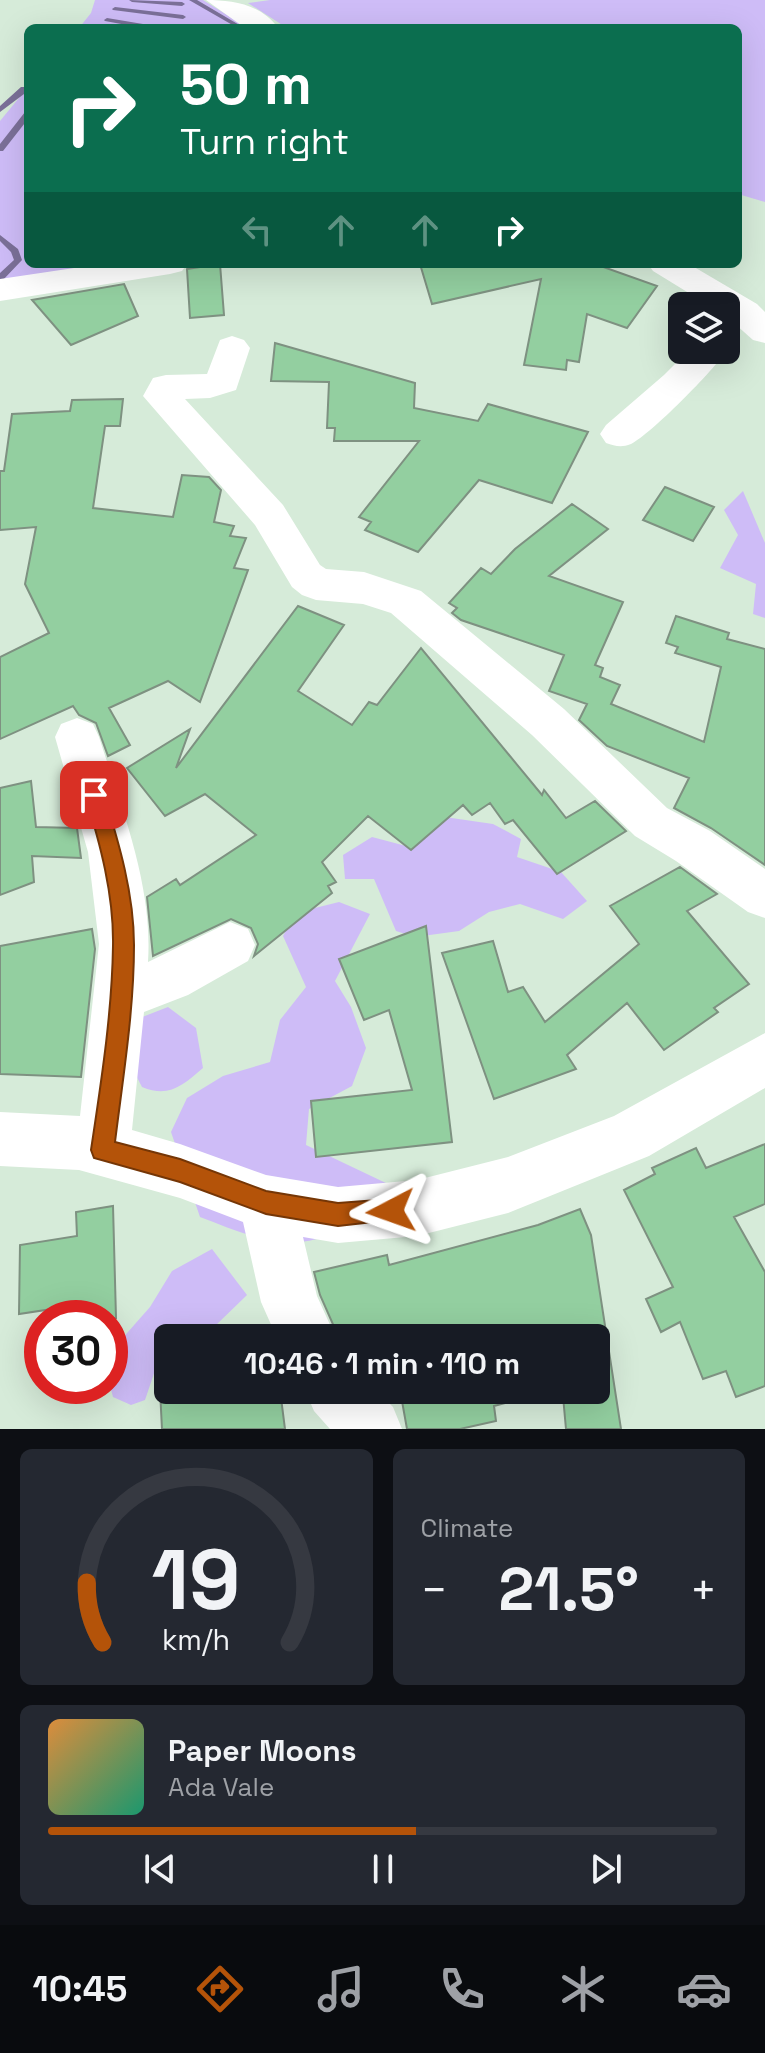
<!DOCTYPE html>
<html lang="en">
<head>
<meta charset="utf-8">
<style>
	body { margin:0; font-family:"Space Grotesk",sans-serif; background:#242831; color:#f1f3f6; height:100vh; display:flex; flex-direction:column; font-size:30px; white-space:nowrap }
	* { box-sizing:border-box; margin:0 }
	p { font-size:26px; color:#9ea1a6 }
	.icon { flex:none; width:44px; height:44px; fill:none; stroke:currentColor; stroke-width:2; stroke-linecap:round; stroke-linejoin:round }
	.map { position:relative; height:1429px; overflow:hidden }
	.drawer { display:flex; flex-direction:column; gap:20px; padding:20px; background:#0d0f14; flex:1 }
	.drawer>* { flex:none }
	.top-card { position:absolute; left:24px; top:24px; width:718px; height:244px; border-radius:12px; box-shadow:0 8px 32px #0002; background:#0b6e4f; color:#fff; overflow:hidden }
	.buttons { position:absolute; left:668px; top:292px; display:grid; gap:16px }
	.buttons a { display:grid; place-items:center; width:72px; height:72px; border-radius:12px; background:#171b24; box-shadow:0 8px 32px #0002; font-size:40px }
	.speed { position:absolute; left:24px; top:1300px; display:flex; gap:16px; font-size:40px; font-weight:700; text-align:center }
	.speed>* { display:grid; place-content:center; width:104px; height:104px; border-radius:50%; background:#171b24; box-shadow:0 8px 32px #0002; line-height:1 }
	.speed .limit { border:12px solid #d22; background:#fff; color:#111 }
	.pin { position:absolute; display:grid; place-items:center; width:68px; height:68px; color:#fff; margin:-34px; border-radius:16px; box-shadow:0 4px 12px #0006 }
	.me { position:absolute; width:88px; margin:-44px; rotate:266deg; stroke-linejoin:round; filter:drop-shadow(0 0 6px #0008) }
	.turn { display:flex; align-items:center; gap:28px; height:168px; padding:0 24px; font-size:36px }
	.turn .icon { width:104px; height:104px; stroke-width:2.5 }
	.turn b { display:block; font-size:56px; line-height:68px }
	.lanes { display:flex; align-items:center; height:76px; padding:0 24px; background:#0003; justify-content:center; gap:40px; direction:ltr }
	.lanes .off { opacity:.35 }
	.big { font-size:60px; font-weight:700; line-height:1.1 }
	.drawer .card { flex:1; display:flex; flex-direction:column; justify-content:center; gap:12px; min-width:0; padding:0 28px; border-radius:12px; background:#242831 }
	.drawer .dial { align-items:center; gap:0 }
	.dial svg { height:208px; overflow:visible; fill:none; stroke:#363941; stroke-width:7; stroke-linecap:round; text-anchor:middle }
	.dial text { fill:#f1f3f6; stroke:none }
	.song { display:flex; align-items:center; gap:24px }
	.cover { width:96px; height:96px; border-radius:12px; background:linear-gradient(135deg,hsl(30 70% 55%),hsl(160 70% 35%)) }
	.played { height:8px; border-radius:4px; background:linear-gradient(90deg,#b45309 55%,#363941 55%) }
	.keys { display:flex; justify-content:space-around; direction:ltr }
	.heat { display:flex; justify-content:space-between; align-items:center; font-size:44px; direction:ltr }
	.drawer .tiles { flex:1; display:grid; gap:20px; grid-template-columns:1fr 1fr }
	.card:last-child { grid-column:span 2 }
	.trip { position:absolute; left:154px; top:1324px; width:456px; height:80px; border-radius:12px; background:#171b24; box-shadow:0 8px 32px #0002; font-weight:700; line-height:80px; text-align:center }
	.dock { display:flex; height:128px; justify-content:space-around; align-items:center; background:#090b0e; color:#9ea1a6 }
	.dock .icon { width:56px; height:56px }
	.dock .selected { color:#b45309 }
	.dock b { font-size:36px; color:#f1f3f6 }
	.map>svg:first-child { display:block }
	.green { fill:#cebcf7 }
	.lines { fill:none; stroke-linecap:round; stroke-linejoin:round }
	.stream { fill:#7b7098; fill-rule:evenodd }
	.building { fill:#93cfa0; stroke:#7e9181; stroke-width:2 }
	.minor { fill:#fff; fill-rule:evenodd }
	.route { fill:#b45309; stroke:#753606; stroke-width:2 }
</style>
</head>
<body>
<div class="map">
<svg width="765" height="1429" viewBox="0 0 765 1429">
	<rect width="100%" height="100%" fill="#d6ebd9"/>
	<!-- green -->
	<path class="green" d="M 95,0 L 203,0 L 248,28 L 79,28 L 91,13 Z
		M 270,0 L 765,0 L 765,202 L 738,194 L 738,28 L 287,28 L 248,3 Z
		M 28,87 L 28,264 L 154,264 L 0,288 L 0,121 Z
		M 743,491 L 765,543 L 765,618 L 753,614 L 756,584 L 720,568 L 738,535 L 724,510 Z
		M 431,815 L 493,824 L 521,839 L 517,857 L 561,872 L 587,901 L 563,919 L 520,904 L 489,912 L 459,931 L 415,937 L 396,931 L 374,879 L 345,879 L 343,855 L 372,837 L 406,846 Z
		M 339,902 L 370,914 L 335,981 L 351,1007 L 366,1048 L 352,1086 L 309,1109 L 306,1145 L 409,1194 C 380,1211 330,1242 296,1242 C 263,1243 229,1228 200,1217 L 171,1132 L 187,1098 L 223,1076 L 270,1062 L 280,1020 L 306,987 L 283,936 L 295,913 Z
		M 168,1007 L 196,1028 L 203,1068 C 182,1086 169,1098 142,1087 L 119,1043 L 132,1021 Z
		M 212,1249 L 247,1295 L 213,1328 L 167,1335 L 145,1400 L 131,1405 L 113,1397 L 110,1386 L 113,1349 L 150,1307 L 172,1271 Z"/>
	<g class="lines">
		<!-- stream -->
		<path class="stream" d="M 129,0 L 182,2 L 185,4 L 182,6 L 132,2 Z
			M 189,0 L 197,0 L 241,26 L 236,27 Z
			M 115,7 L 183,15 L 186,17 L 183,19 L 113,10 L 112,9 Z
			M 107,18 L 155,26 L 158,28 L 143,28 L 105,21 L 104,20 Z
			M 21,87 L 28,87 L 28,91 L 0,112 L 0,106 Z
			M 25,112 L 28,112 L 28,119 L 3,151 L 0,151 L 0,144 Z
			M 0,235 L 18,249 L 22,260 L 3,280 L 0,281 L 0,273 L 14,260 L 11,252 L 0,241 Z"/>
	</g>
	<!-- building -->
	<path class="building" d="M 220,264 L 224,315 L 190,318 L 187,269 Z
		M 420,264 L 595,264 L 657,286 L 627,328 L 587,314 L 579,362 L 567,360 L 566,370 L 524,365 L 541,279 L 432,304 Z
		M 124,284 L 138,316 L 71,345 L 32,300 Z
		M 275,343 L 415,383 L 414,408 L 478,421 L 488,404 L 588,432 L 552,503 L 479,480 L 418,552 L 365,530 L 371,522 L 359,517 L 419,441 L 334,441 L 335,428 L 327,428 L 329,382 L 271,381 Z
		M 123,399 L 120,426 L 105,426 L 93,508 L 173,517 L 182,475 L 209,477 L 221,490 L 214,522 L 234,526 L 230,536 L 246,538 L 234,568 L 248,570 L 200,702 L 168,681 L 109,708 L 130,745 L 108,756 L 96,723 L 79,715 L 73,706 L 0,739 L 0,657 L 49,633 L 25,584 L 36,527 L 0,530 L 0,471 L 4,471 L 12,414 L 70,411 L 72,400 Z
		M 665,487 L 714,507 L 693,541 L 643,520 Z
		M 572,504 L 608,529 L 549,576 L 623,602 L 595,665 L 603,668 L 600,677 L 620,685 L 611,704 L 704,742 L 721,667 L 675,653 L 678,647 L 666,643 L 676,616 L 729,633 L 727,639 L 765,649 L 765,865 L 711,828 L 674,808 L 689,778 L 607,746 L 579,720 L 587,704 L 549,691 L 564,655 L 461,620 L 452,613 L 457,608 L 449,603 L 481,568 L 491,574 L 515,549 Z
		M 298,606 L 344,625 L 298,691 L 352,725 L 369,702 L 377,705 L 421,648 L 542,795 L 544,790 L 566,818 L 595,801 L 626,831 L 557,874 L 513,820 L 505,824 L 490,803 L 472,815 L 463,805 L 411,850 L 368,816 L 322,862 L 336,882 L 328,886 L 332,893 L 254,956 L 258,944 L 251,928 L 231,919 L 153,956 L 147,897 L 176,879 L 180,885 L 256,835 L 205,794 L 165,816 L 127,768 L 190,729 L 176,768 Z
		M 31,781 L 36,827 L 77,828 L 81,858 L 32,856 L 34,882 L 0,895 L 0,788 Z
		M 680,867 L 717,894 L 687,911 L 749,984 L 714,1008 L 718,1012 L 664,1050 L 627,1003 L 567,1055 L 576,1069 L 494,1099 L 442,953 L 493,941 L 508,992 L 523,987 L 545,1022 L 639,944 L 610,906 Z
		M 426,926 L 452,1142 L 316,1157 L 311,1101 L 412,1090 L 389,1010 L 364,1020 L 339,959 Z
		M 92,929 L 95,949 L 81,1077 L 0,1074 L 0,946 Z
		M 765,1144 L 765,1204 L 734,1217 L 765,1272 L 765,1386 L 736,1397 L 726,1371 L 703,1379 L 680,1322 L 661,1332 L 646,1299 L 673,1287 L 624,1190 L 655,1174 L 652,1168 L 696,1148 L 706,1168 Z
		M 113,1206 L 116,1318 L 72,1318 L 72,1306 L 19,1314 L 20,1245 L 77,1236 L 76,1212 Z
		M 580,1209 L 591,1235 L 621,1429 L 566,1429 L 563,1396 L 524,1398 L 494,1406 L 496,1421 L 460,1429 L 407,1429 L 400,1390 L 596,1390 L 596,1338 L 426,1338 L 423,1327 L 387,1338 L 339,1338 L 320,1295 L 314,1272 L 387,1255 L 389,1265 L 538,1225 Z
		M 160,1390 L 280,1390 L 285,1429 L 162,1429 Z"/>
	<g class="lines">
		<!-- minor -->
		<path class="minor" d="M 206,0 C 232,0 261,4 278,28 L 245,28 Z
			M 101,264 L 187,264 L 182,271 L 170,274 L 0,301 L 0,279 Z
			M 648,264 L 689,264 L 757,304 L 765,312 L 765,343 L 753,340 L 726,316 L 726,306 L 710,306 L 653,271 Z
			M 232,336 L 244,340 L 250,348 L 236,390 L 210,398 L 185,399 L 283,505 L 320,565 L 326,569 L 364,572 L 421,591 L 564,709 L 667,808 L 710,831 L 765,869 L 765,918 L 748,912 L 676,861 L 635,836 L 532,735 L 391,613 L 363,604 L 316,600 L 302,595 L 292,587 L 255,525 L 143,396 L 153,378 L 166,375 L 207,374 L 220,340 Z
			M 726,349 L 727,350 C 714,370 651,434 631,444 C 621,448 615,446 606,443 L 600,434 L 606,425 L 664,375 L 689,350 Z
			M 77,718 L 93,724 L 99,737 C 122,809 153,886 148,962 L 230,922 L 248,929 L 255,945 L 248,961 L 188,995 L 144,1012 L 132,1130 L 180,1144 L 266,1175 L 338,1187 L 417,1180 L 508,1157 L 614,1116 L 765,1033 L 765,1088 L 649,1156 L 508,1213 L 417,1236 L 338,1243 L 303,1237 L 317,1296 L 336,1338 L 277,1338 L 261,1302 L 243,1222 L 180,1198 L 79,1170 L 0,1166 L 0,1112 L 80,1116 L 99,944 L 88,852 L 55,737 L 61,724 Z
			M 305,1390 L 376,1390 L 393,1407 L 402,1429 L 330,1429 L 314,1411 Z"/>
	</g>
	<!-- route -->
	<path class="route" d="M 94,787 L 101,789 L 104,795 C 119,843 134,894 134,945 C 134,1011 123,1077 115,1142 L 180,1159 L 266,1191 L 338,1203 L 391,1199 L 399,1202 L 402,1211 L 399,1219 L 338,1226 L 266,1214 L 180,1182 L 94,1158 L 91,1150 C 101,1083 112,1014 113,946 C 114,895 100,843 85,795 L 88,789 Z"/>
</svg>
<div class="buttons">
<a><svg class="icon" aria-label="layers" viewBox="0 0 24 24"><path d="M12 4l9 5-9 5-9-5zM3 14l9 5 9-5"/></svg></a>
</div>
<div class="speed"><div class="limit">30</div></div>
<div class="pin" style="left:94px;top:795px;background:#d93025"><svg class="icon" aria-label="arrive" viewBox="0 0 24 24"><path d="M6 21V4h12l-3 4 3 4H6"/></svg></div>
<svg class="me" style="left:391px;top:1211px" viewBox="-20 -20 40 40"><path d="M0-17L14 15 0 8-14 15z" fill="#b45309" stroke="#fff" stroke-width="4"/></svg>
<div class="trip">10:46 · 1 min · 110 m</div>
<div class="top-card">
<div class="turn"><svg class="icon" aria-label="right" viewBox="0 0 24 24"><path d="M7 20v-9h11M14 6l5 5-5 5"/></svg><div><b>50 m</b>Turn right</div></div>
<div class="lanes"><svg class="icon off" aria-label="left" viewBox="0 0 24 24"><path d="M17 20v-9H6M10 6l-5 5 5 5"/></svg><svg class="icon off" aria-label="ahead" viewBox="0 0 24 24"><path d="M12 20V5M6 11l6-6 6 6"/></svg><svg class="icon off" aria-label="ahead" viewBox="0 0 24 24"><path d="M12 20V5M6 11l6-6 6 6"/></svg><svg class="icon" aria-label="right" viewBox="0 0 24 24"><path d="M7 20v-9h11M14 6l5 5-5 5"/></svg></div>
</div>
</div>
<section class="drawer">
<div class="tiles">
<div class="card dial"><svg viewBox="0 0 100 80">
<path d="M14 69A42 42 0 1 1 86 69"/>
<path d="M14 69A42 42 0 0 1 8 46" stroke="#b45309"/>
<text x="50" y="56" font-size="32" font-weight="700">19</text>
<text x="50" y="72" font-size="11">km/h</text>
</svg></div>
<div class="card"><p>Climate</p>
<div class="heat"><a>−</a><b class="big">21.5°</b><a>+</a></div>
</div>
<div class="card">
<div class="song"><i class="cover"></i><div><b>Paper Moons</b><p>Ada Vale</p></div></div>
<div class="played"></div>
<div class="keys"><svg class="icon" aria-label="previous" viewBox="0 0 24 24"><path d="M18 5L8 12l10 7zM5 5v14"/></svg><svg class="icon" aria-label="pause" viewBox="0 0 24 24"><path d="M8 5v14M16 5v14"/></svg><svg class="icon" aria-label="next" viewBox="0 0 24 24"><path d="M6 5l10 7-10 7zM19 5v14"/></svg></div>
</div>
</div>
</section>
<nav class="dock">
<b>10:45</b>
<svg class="icon selected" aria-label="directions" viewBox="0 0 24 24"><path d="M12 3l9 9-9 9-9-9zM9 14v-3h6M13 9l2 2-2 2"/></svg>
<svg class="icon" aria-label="music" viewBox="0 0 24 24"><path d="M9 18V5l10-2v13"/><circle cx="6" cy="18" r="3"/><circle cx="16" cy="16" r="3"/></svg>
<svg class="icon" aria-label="phone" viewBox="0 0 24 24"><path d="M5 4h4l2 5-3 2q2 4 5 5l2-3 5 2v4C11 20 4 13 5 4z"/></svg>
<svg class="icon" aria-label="climate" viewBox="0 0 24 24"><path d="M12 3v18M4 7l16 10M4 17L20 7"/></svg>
<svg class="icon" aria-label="car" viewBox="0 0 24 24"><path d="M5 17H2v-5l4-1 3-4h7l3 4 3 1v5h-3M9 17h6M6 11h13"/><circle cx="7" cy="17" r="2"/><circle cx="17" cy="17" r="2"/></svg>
</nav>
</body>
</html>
